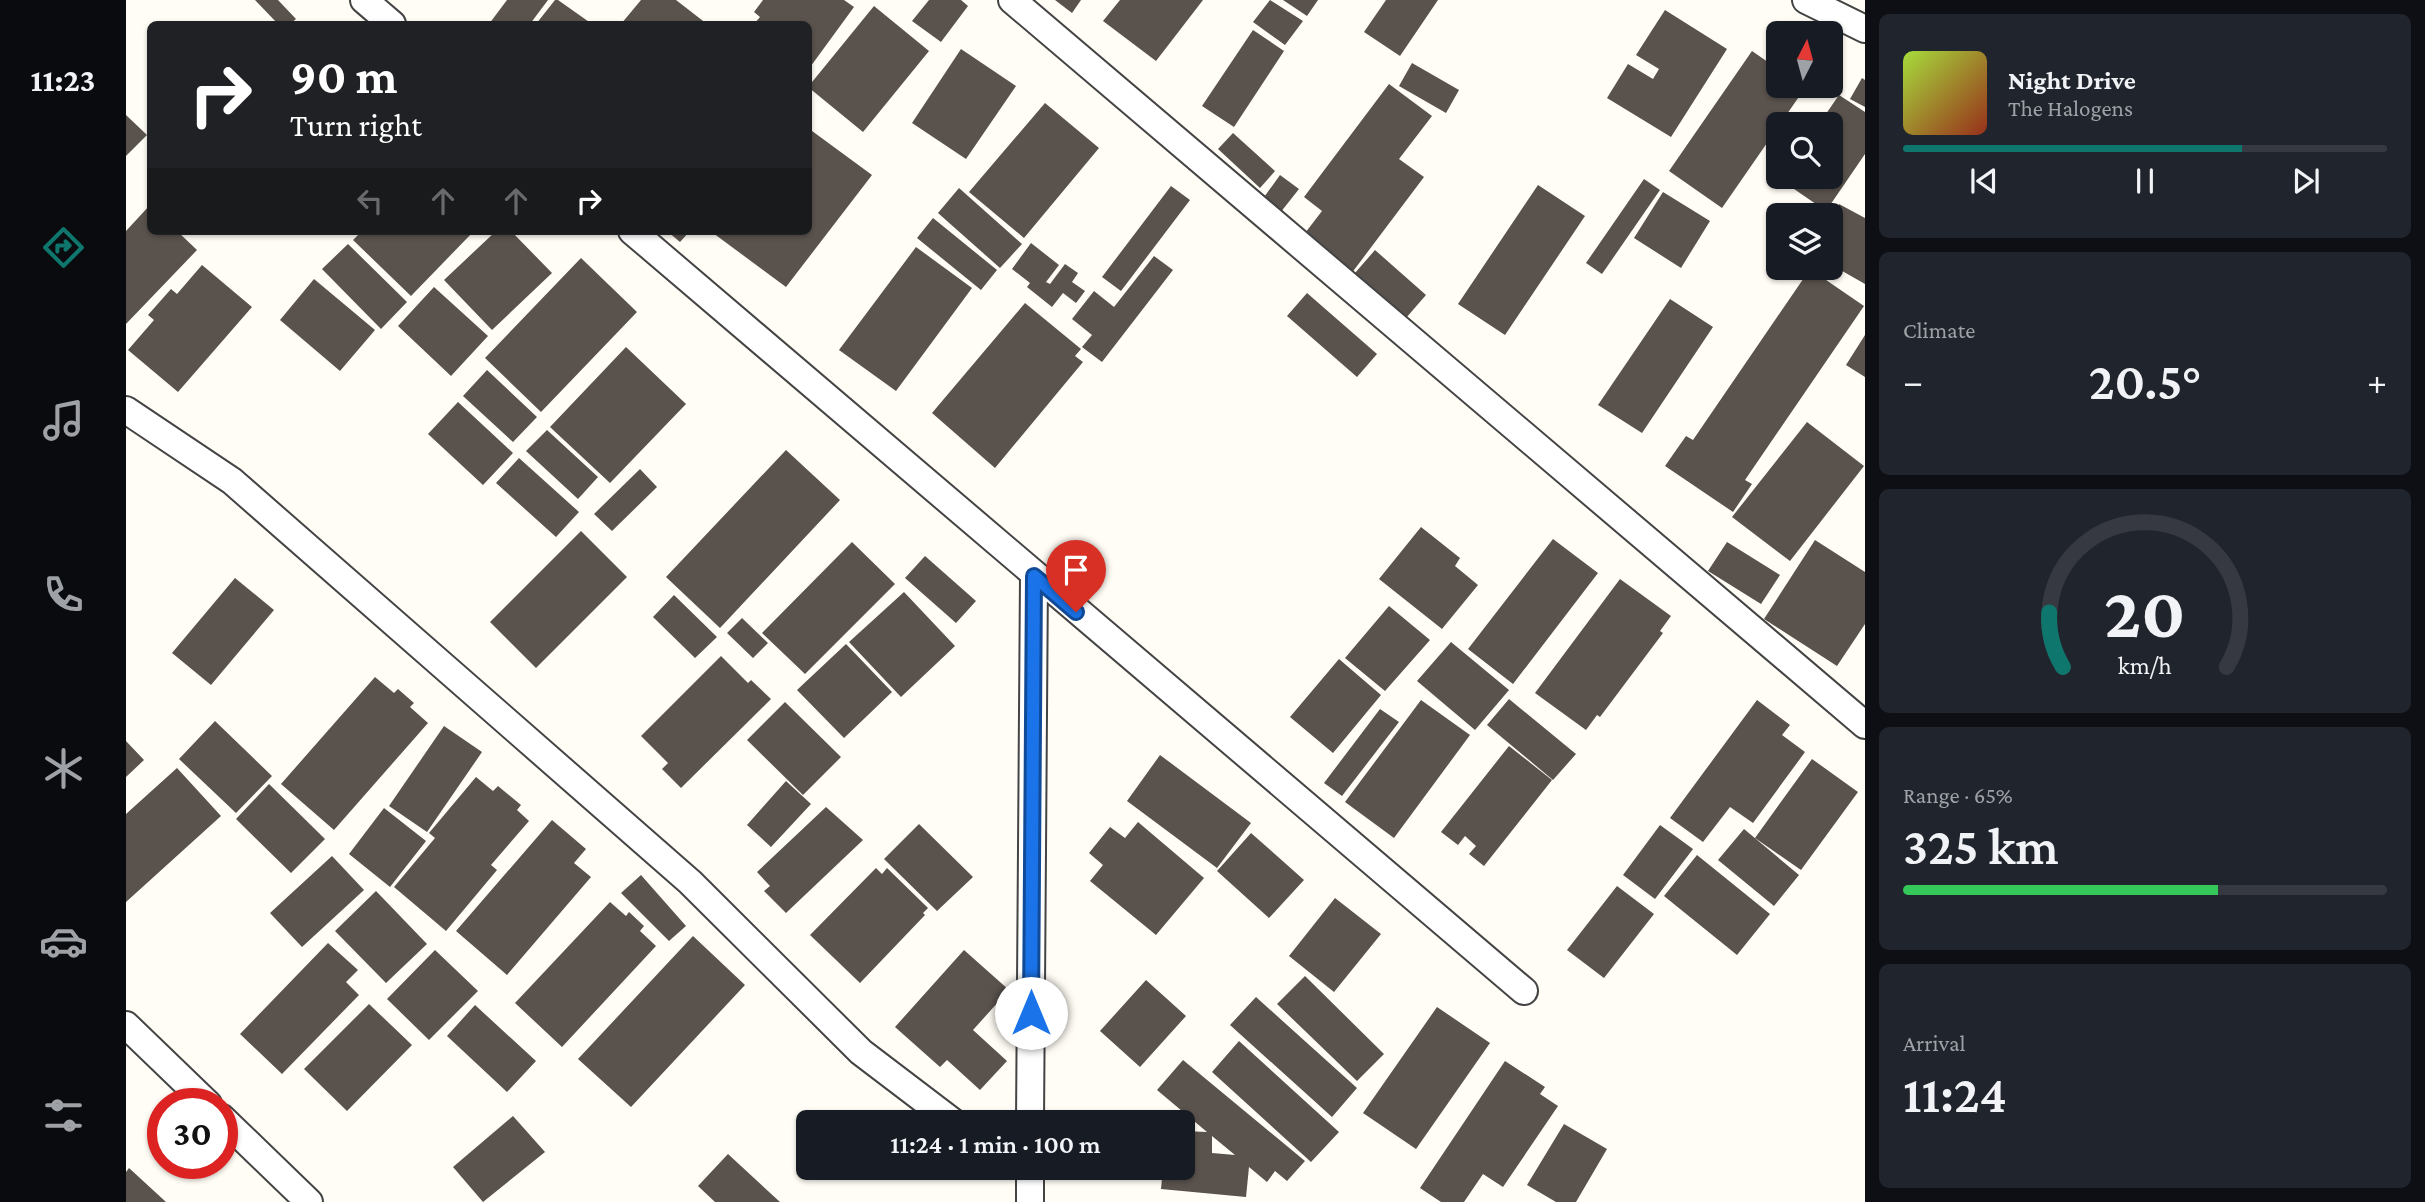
<!DOCTYPE html>
<html lang="en">
<head>
<meta charset="utf-8">
<style>
	body { margin:0; font-family:"Crimson Pro",serif; background:#20242c; color:#f1f3f6; height:100vh; display:flex; flex-direction:column; font-size:26px; white-space:nowrap }
	* { box-sizing:border-box; margin:0 }
	p { font-size:23px; color:#9ea1a6 }
	.icon { flex:none; width:38px; height:38px; fill:none; stroke:currentColor; stroke-width:2; stroke-linecap:round; stroke-linejoin:round }
	.map { position:relative; flex:1; overflow:hidden }
	.drawer { display:flex; flex-direction:column; gap:14px; padding:14px; background:#0d0f14; width:560px }
	.drawer>* { flex:none }
	.banner { position:absolute; left:21px; top:21px; width:665px; height:214px; border-radius:10px; box-shadow:0 2px 5px #0004; background:#202124; color:#fff; overflow:hidden }
	.needle { width:46px; rotate:6deg }
	.controls { position:absolute; left:1640px; top:21px; display:grid; gap:14px }
	.controls a { display:grid; place-items:center; width:77px; height:77px; border-radius:10px; background:#171b24; box-shadow:0 2px 5px #0004; font-size:35px }
	.speed { position:absolute; left:21px; top:1088px; display:flex; gap:14px; font-size:35px; font-weight:700; text-align:center }
	.speed>* { display:grid; place-content:center; width:91px; height:91px; border-radius:50%; background:#171b24; box-shadow:0 2px 5px #0004; line-height:1 }
	.speed .limit { border:10px solid #d22; background:#fff; color:#111 }
	.pin { position:absolute; display:grid; place-items:center; width:60px; height:60px; color:#fff; margin:-72px -30px; border-radius:50% 50% 50% 0; rotate:-45deg; box-shadow:0 0 7px #0007 }
	.pin .icon { rotate:45deg }
	.me { position:absolute; width:77px; margin:-38px; rotate:0deg; stroke-linejoin:round; filter:drop-shadow(0 0 5px #0008) }
	.turn { display:flex; align-items:center; gap:24px; height:147px; padding:0 28px; font-size:32px }
	.turn .icon { width:91px; height:91px; stroke-width:2.5 }
	.turn b { display:block; font-size:49px; line-height:60px }
	.lanes { display:flex; align-items:center; height:66px; padding:0 28px; background:#0003; justify-content:center; gap:35px; direction:ltr }
	.lanes .off { opacity:.35 }
	.big { font-size:52px; font-weight:600; line-height:1.1 }
	.drawer .widget { flex:1; display:flex; flex-direction:column; justify-content:center; gap:10px; min-width:0; padding:0 24px; border-radius:10px; background:#20242c }
	.drawer .dial { align-items:center; gap:0 }
	.dial svg { height:182px; overflow:visible; fill:none; stroke:#363941; stroke-width:7; stroke-linecap:round; text-anchor:middle }
	.dial text { fill:#f1f3f6; stroke:none }
	.song { display:flex; align-items:center; gap:21px }
	.cover { width:84px; height:84px; border-radius:10px; background:linear-gradient(135deg,hsl(80 70% 55%),hsl(10 70% 35%)) }
	.played { height:7px; border-radius:4px; background:linear-gradient(90deg,#0f766e 70%,#363941 70%) }
	.keys { display:flex; justify-content:space-around; direction:ltr }
	.heat { display:flex; justify-content:space-between; align-items:center; font-size:38px; direction:ltr }
	.charge { height:10px; border-radius:5px; background:linear-gradient(90deg,#34c759 65%,#363941 0) }
	.trip { position:absolute; left:670px; top:1110px; width:399px; height:70px; border-radius:10px; background:#171b24; box-shadow:0 2px 5px #0004; font-weight:600; line-height:70px; text-align:center }
	main { display:flex; flex:1; min-height:0 }
	.tabs { display:flex; flex-direction:column; width:126px; justify-content:space-around; align-items:center; background:#090b0e; color:#9ea1a6 }
	.tabs .icon { width:49px; height:49px }
	.tabs .active { color:#0f766e }
	.tabs b { font-size:32px; color:#f1f3f6 }
	.map>svg:first-child { display:block }
	.building { fill:#5a524d; fill-rule:evenodd }
	.lines { fill:none; stroke-linecap:round; stroke-linejoin:round }
	.street-casing { stroke:#444; stroke-width:30 }
	.street { stroke:#fff; stroke-width:26 }
	.route-casing { stroke:#114b97; stroke-width:18 }
	.route { stroke:#1a73e8; stroke-width:12 }
</style>
</head>
<body>
<main>
<nav class="tabs">
<b>11:23</b>
<svg class="icon active" aria-label="directions" viewBox="0 0 24 24"><path d="M12 3l9 9-9 9-9-9zM9 14v-3h6M13 9l2 2-2 2"/></svg>
<svg class="icon" aria-label="music" viewBox="0 0 24 24"><path d="M9 18V5l10-2v13"/><circle cx="6" cy="18" r="3"/><circle cx="16" cy="16" r="3"/></svg>
<svg class="icon" aria-label="phone" viewBox="0 0 24 24"><path d="M5 4h4l2 5-3 2q2 4 5 5l2-3 5 2v4C11 20 4 13 5 4z"/></svg>
<svg class="icon" aria-label="climate" viewBox="0 0 24 24"><path d="M12 3v18M4 7l16 10M4 17L20 7"/></svg>
<svg class="icon" aria-label="car" viewBox="0 0 24 24"><path d="M5 17H2v-5l4-1 3-4h7l3 4 3 1v5h-3M9 17h6M6 11h13"/><circle cx="7" cy="17" r="2"/><circle cx="17" cy="17" r="2"/></svg>
<svg class="icon" aria-label="filters" viewBox="0 0 24 24"><path d="M4 7h16M4 17h16"/><circle cx="9" cy="7" r="2"/><circle cx="15" cy="17" r="2"/></svg>
</nav>
<div class="map">
<svg width="1739" height="1202" viewBox="0 0 1739 1202">
	<rect width="100%" height="100%" fill="#fffdf5"/>
	<!-- building -->
	<path class="building" d="M 129,0 L 152,0 L 170,19 L 164,24 L 152,24 Z
		M 381,0 L 422,0 L 404,24 L 363,24 Z
		M 429,0 L 432,0 L 466,24 L 410,24 Z
		M 515,0 L 550,0 L 581,24 L 495,24 Z
		M 637,0 L 718,0 L 728,7 L 682,70 L 682,24 L 628,24 L 634,17 L 628,12 Z
		M 803,0 L 835,0 L 842,6 L 815,42 L 786,21 Z
		M 929,0 L 955,0 L 946,13 Z
		M 994,0 L 1077,0 L 1030,61 L 977,21 Z
		M 1144,0 L 1177,21 L 1159,45 L 1127,22 Z
		M 1157,0 L 1192,0 L 1181,16 Z
		M 1260,0 L 1312,0 L 1274,56 L 1238,32 Z
		M 748,6 L 803,51 L 737,132 L 682,87 Z
		M 1539,10 L 1601,49 L 1545,137 L 1481,98 L 1502,64 L 1527,79 L 1533,69 L 1510,55 Z
		M 1127,30 L 1158,51 L 1108,127 L 1076,106 Z
		M 835,49 L 890,86 L 840,159 L 786,123 Z
		M 1626,51 L 1652,69 L 1652,86 L 1679,88 L 1596,208 L 1543,171 Z
		M 1286,63 L 1333,90 L 1320,113 L 1273,86 Z
		M 1736,78 L 1739,80 L 1739,107 L 1724,99 Z
		M 1263,84 L 1306,116 L 1273,159 L 1298,177 L 1225,274 L 1176,237 L 1196,211 L 1178,197 Z
		M 1713,95 L 1739,112 L 1739,154 L 1700,211 L 1655,180 L 1658,177 L 1704,177 L 1704,124 L 1693,124 Z
		M 919,103 L 973,148 L 898,238 L 843,192 Z
		M 0,115 L 21,135 L 0,156 Z
		M 682,128 L 746,175 L 660,287 L 587,233 L 682,231 Z
		M 1107,133 L 1149,171 L 1134,188 L 1092,149 Z
		M 1154,175 L 1173,189 L 1154,213 L 1136,200 Z
		M 1518,179 L 1534,190 L 1476,274 L 1460,263 Z
		M 1412,185 L 1459,216 L 1379,335 L 1332,304 Z
		M 1045,186 L 1064,200 L 995,291 L 976,277 Z
		M 833,188 L 896,244 L 874,268 L 812,213 Z
		M 1537,192 L 1584,221 L 1555,268 L 1508,238 Z
		M 1713,204 L 1739,218 L 1739,284 L 1704,264 L 1704,219 Z
		M 24,205 L 24,231 L 51,231 L 71,250 L 0,324 L 0,231 Z
		M 807,218 L 871,270 L 855,290 L 791,238 Z
		M 236,231 L 348,231 L 285,296 L 227,240 Z
		M 370,231 L 385,231 L 426,273 L 366,330 L 318,280 Z
		M 541,231 L 564,231 L 554,242 Z
		M 905,243 L 933,265 L 920,282 L 924,284 L 939,264 L 952,273 L 946,282 L 959,291 L 950,303 L 937,293 L 926,307 L 901,287 L 904,283 L 886,269 Z
		M 222,244 L 281,302 L 255,329 L 196,269 Z
		M 790,247 L 846,288 L 770,391 L 713,350 Z
		M 1249,250 L 1300,295 L 1280,318 L 1229,273 Z
		M 1028,256 L 1047,270 L 976,362 L 956,347 L 966,335 L 946,319 L 968,291 L 988,307 Z
		M 455,258 L 511,312 L 415,412 L 359,358 Z
		M 76,265 L 126,307 L 52,392 L 2,350 L 28,320 L 22,315 L 45,289 L 51,294 Z
		M 1684,269 L 1738,306 L 1619,480 L 1626,484 L 1607,512 L 1539,466 L 1560,436 L 1567,440 Z
		M 188,279 L 249,330 L 214,371 L 154,320 Z
		M 308,287 L 362,336 L 325,376 L 272,326 Z
		M 1181,293 L 1251,354 L 1231,377 L 1161,316 Z
		M 1544,299 L 1587,327 L 1516,433 L 1472,405 Z
		M 899,303 L 955,349 L 949,356 L 957,362 L 869,468 L 806,413 Z
		M 1739,335 L 1739,377 L 1720,365 Z
		M 500,347 L 560,404 L 484,483 L 424,427 Z
		M 361,370 L 411,417 L 387,442 L 337,396 Z
		M 332,402 L 387,453 L 357,485 L 302,434 Z
		M 1681,422 L 1738,466 L 1664,561 L 1606,517 Z
		M 421,430 L 472,477 L 452,499 L 400,451 Z
		M 660,450 L 714,500 L 594,628 L 540,577 Z
		M 393,458 L 453,512 L 430,537 L 370,483 Z
		M 514,469 L 531,487 L 486,531 L 468,514 Z
		M 1295,527 L 1334,558 L 1329,566 L 1352,585 L 1316,629 L 1253,579 Z
		M 455,531 L 501,577 L 410,668 L 364,622 Z
		M 1427,539 L 1472,573 L 1387,684 L 1342,649 Z
		M 1689,540 L 1739,572 L 1739,624 L 1711,666 L 1638,619 Z
		M 726,542 L 769,584 L 679,674 L 636,633 Z
		M 1601,542 L 1654,575 L 1635,604 L 1582,571 Z
		M 799,556 L 850,601 L 830,623 L 779,578 Z
		M 109,578 L 148,610 L 85,685 L 46,653 Z
		M 1494,579 L 1545,616 L 1534,631 L 1537,633 L 1474,717 L 1471,715 L 1460,730 L 1409,693 Z
		M 778,592 L 829,646 L 775,697 L 723,642 Z
		M 548,595 L 591,637 L 569,658 L 527,617 Z
		M 1263,606 L 1304,640 L 1259,691 L 1219,658 Z
		M 616,618 L 642,643 L 627,658 L 601,633 Z
		M 1325,642 L 1383,690 L 1349,730 L 1291,681 Z
		M 720,644 L 766,692 L 718,738 L 671,690 Z
		M 595,656 L 622,683 L 625,680 L 645,699 L 555,788 L 536,769 L 542,763 L 515,736 Z
		M 1213,659 L 1255,695 L 1207,753 L 1164,717 Z
		M 249,677 L 268,693 L 272,689 L 288,703 L 284,707 L 302,723 L 208,830 L 155,784 Z
		M 1383,699 L 1450,754 L 1427,780 L 1361,725 Z
		M 1295,700 L 1344,735 L 1268,838 L 1219,802 Z
		M 1631,700 L 1664,725 L 1656,735 L 1679,752 L 1627,823 L 1604,807 L 1577,842 L 1544,818 Z
		M 659,702 L 715,757 L 677,795 L 621,740 Z
		M 1254,709 L 1273,722 L 1216,796 L 1198,783 Z
		M 89,721 L 146,776 L 110,813 L 53,759 Z
		M 318,726 L 356,752 L 301,832 L 263,806 Z
		M 0,741 L 18,760 L 0,777 Z
		M 1383,746 L 1426,780 L 1358,866 L 1343,854 L 1350,846 L 1339,836 L 1332,845 L 1315,832 Z
		M 1034,755 L 1125,823 L 1091,868 L 1001,801 Z
		M 1686,759 L 1732,792 L 1675,870 L 1629,838 Z
		M 51,768 L 95,816 L 0,902 L 0,814 Z
		M 350,777 L 367,791 L 372,786 L 395,805 L 391,810 L 403,821 L 365,865 L 371,870 L 320,931 L 268,887 L 309,838 L 303,833 Z
		M 660,781 L 685,804 L 645,847 L 621,825 Z
		M 143,784 L 199,839 L 165,873 L 110,819 Z
		M 700,807 L 737,840 L 660,913 L 638,891 L 644,886 L 631,872 Z
		M 258,808 L 300,841 L 264,887 L 223,854 Z
		M 426,820 L 460,849 L 448,863 L 465,877 L 381,975 L 330,931 Z
		M 1012,822 L 1078,878 L 1030,935 L 964,881 L 977,865 L 963,853 L 984,827 L 999,838 Z
		M 793,824 L 847,877 L 811,911 L 758,859 Z
		M 1534,825 L 1567,849 L 1529,899 L 1497,875 Z
		M 1618,829 L 1673,875 L 1648,906 L 1592,860 Z
		M 1125,833 L 1178,880 L 1143,918 L 1091,871 Z
		M 1571,855 L 1644,914 L 1611,955 L 1538,896 Z
		M 206,856 L 238,890 L 176,947 L 144,913 Z
		M 750,868 L 756,874 L 761,868 L 802,908 L 797,913 L 799,915 L 734,983 L 684,935 Z
		M 515,875 L 560,926 L 543,941 L 495,893 Z
		M 1491,886 L 1528,914 L 1478,978 L 1441,950 Z
		M 250,891 L 301,944 L 260,983 L 209,931 Z
		M 1209,898 L 1255,934 L 1208,992 L 1163,956 Z
		M 484,902 L 500,916 L 503,912 L 518,926 L 514,931 L 530,946 L 436,1047 L 389,1003 Z
		M 567,936 L 619,985 L 505,1107 L 452,1059 Z
		M 202,943 L 232,970 L 220,982 L 233,995 L 156,1074 L 114,1034 Z
		M 309,950 L 352,991 L 303,1040 L 261,999 Z
		M 838,950 L 883,990 L 847,1030 L 881,1061 L 854,1090 L 821,1060 L 814,1067 L 769,1027 Z
		M 1179,976 L 1258,1054 L 1231,1081 L 1151,1004 Z
		M 1020,980 L 1060,1016 L 1014,1067 L 974,1031 Z
		M 1130,997 L 1231,1088 L 1206,1117 L 1104,1025 Z
		M 243,1004 L 286,1045 L 221,1111 L 178,1069 Z
		M 349,1005 L 410,1061 L 381,1092 L 321,1036 Z
		M 1311,1007 L 1364,1043 L 1290,1149 L 1237,1113 Z
		M 1113,1041 L 1213,1132 L 1185,1162 L 1086,1072 Z
		M 1057,1060 L 1179,1161 L 1161,1181 L 1149,1171 L 1141,1182 L 1123,1167 L 1120,1197 L 1035,1189 L 1037,1167 L 1057,1167 L 1057,1131 L 1081,1132 L 1031,1090 ZM 1086,1136 L 1109,1155 L 1086,1153 Z
		M 1379,1061 L 1419,1087 L 1414,1094 L 1432,1106 L 1377,1187 L 1357,1174 L 1338,1202 L 1315,1202 L 1294,1188 Z
		M 387,1116 L 419,1152 L 357,1202 L 327,1167 Z
		M 1438,1124 L 1481,1149 L 1450,1202 L 1430,1202 L 1401,1185 Z
		M 602,1154 L 654,1202 L 589,1202 L 572,1186 Z
		M 3,1168 L 40,1202 L 0,1202 L 0,1172 Z"/>
	<g class="lines">
		<!-- street casing -->
		<g class="street-casing">
			<path id="street" d="M 238,0 L 266,24
				M 886,0 L 1739,725
				M 1680,0 L 1739,29
				M 506,231 L 1398,991
				M 0,410 L 106,481 L 564,882 L 735,1052 L 827,1122
				M 0,1025 L 82,1104
				M 96,1118 L 183,1202
				M 904,1122 L 908,576
				M 904,1167 L 904,1202"/>
		</g>
		<!-- street -->
		<use href="#street" class="street"/>
	</g>
	<g class="lines">
		<!-- route casing -->
		<g class="route-casing">
			<path id="route" d="M 905,1013 L 908,576 L 950,612"/>
		</g>
		<!-- route -->
		<use href="#route" class="route"/>
	</g>
</svg>
<div class="controls">
<a><svg class="needle" viewBox="-14 -14 28 28"><path d="M0-13l5 13h-10z" fill="#e53935"/><path d="M0 13l5-13h-10z" fill="#9ea1a6"/></svg></a>
<a><svg class="icon" aria-label="search" viewBox="0 0 24 24"><circle cx="10" cy="10" r="6"/><path d="M15 15l6 6"/></svg></a>
<a><svg class="icon" aria-label="layers" viewBox="0 0 24 24"><path d="M12 4l9 5-9 5-9-5zM3 14l9 5 9-5"/></svg></a>
</div>
<div class="speed"><div class="limit">30</div></div>
<div class="pin" style="left:950px;top:612px;background:#d93025"><svg class="icon" aria-label="arrive" viewBox="0 0 24 24"><path d="M6 21V4h12l-3 4 3 4H6"/></svg></div>
<svg class="me" style="left:905px;top:1013px" viewBox="-20 -20 40 40"><circle r="19" fill="#fff"/><path d="M0-13L10 11 0 6-10 11z" fill="#1a73e8"/></svg>
<div class="trip">11:24 · 1 min · 100 m</div>
<div class="banner">
<div class="turn"><svg class="icon" aria-label="right" viewBox="0 0 24 24"><path d="M7 20v-9h11M14 6l5 5-5 5"/></svg><div><b>90 m</b>Turn right</div></div>
<div class="lanes"><svg class="icon off" aria-label="left" viewBox="0 0 24 24"><path d="M17 20v-9H6M10 6l-5 5 5 5"/></svg><svg class="icon off" aria-label="ahead" viewBox="0 0 24 24"><path d="M12 20V5M6 11l6-6 6 6"/></svg><svg class="icon off" aria-label="ahead" viewBox="0 0 24 24"><path d="M12 20V5M6 11l6-6 6 6"/></svg><svg class="icon" aria-label="right" viewBox="0 0 24 24"><path d="M7 20v-9h11M14 6l5 5-5 5"/></svg></div>
</div>
</div>
<section class="drawer">
<div class="widget">
<div class="song"><i class="cover"></i><div><b>Night Drive</b><p>The Halogens</p></div></div>
<div class="played"></div>
<div class="keys"><svg class="icon" aria-label="previous" viewBox="0 0 24 24"><path d="M18 5L8 12l10 7zM5 5v14"/></svg><svg class="icon" aria-label="pause" viewBox="0 0 24 24"><path d="M8 5v14M16 5v14"/></svg><svg class="icon" aria-label="next" viewBox="0 0 24 24"><path d="M6 5l10 7-10 7zM19 5v14"/></svg></div>
</div>
<div class="widget"><p>Climate</p>
<div class="heat"><a>−</a><b class="big">20.5°</b><a>+</a></div>
</div>
<div class="widget dial"><svg viewBox="0 0 100 80">
<path d="M14 69A42 42 0 1 1 86 69"/>
<path d="M14 69A42 42 0 0 1 8 45" stroke="#0f766e"/>
<text x="50" y="56" font-size="32" font-weight="700">20</text>
<text x="50" y="72" font-size="11">km/h</text>
</svg></div>
<div class="widget"><p>Range · 65%</p><b class="big">325 km</b><div class="charge"></div></div>
<div class="widget"><p>Arrival</p><b class="big">11:24</b></div>
</section>
</main>
</body>
</html>
